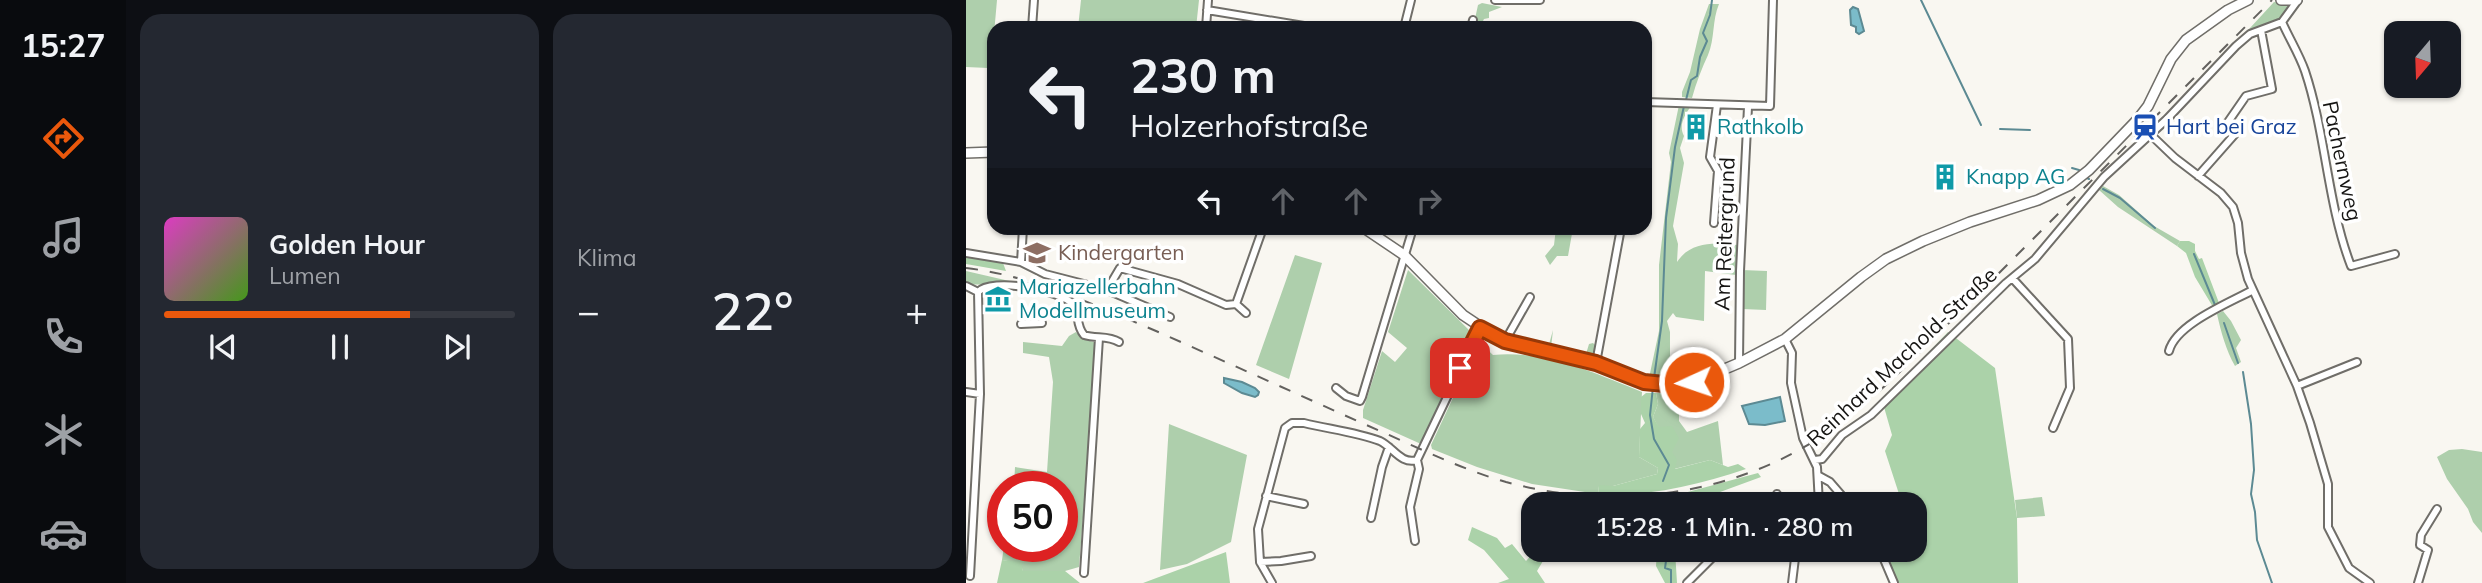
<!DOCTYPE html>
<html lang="de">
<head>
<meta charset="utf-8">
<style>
	body { margin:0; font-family:Mulish,sans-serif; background:#242831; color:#f1f3f6; height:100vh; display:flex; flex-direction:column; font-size:26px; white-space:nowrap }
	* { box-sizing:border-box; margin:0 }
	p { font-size:23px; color:#9ea1a6 }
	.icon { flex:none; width:38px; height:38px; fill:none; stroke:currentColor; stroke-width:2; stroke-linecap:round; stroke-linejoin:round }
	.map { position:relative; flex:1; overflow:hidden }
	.sheet { display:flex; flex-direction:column; gap:14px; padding:14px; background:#0d0f14; width:840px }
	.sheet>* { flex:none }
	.top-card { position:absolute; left:21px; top:21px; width:665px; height:214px; border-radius:21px; box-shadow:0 2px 5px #0004; background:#171b24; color:#f1f3f6; overflow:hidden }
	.needle { width:46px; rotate:199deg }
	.fabs { position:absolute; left:1418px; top:21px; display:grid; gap:14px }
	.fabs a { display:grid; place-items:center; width:77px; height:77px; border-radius:14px; background:#171b24; box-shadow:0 2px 5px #0004; font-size:35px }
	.speed { position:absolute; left:21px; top:471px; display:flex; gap:14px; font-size:35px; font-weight:700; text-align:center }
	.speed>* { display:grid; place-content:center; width:91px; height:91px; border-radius:50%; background:#171b24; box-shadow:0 2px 5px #0004; line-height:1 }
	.speed .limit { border:10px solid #d22; background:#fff; color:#111 }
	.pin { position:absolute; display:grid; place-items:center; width:60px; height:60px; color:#fff; margin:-30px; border-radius:14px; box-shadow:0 4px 10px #0006 }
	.me { position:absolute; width:77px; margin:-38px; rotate:267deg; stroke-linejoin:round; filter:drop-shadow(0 0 5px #0008) }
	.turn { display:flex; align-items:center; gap:24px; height:147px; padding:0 28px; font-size:32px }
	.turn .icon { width:91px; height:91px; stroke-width:2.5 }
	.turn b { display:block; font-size:49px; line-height:60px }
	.lanes { display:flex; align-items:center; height:66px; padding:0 28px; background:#0003; justify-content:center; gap:35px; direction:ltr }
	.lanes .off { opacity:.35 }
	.big { font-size:52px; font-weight:600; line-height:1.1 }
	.sheet .tile { flex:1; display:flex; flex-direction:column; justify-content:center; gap:10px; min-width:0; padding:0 24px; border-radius:21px; background:#242831 }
	.song { display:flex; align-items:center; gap:21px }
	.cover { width:84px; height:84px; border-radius:10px; background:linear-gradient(135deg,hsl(310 70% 55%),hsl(100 70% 35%)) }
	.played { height:7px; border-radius:4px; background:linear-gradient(90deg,#ea580c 70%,#363941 70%) }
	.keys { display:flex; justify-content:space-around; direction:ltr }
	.heat { display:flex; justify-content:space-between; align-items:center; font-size:38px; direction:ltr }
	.sheet .tiles { flex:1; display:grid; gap:14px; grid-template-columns:repeat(2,1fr) }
	.trip { position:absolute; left:555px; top:492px; width:406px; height:70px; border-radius:21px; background:#171b24; box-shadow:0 2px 5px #0004; font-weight:600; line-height:70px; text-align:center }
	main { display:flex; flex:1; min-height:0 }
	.dock { display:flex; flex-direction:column; width:126px; justify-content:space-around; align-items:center; background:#090b0e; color:#9ea1a6 }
	.dock .icon { width:49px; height:49px }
	.dock .active { color:#ea580c }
	.dock b { font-size:32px; color:#f1f3f6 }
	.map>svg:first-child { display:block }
	.green { fill:#aecfac }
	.forest { fill:#abd2a9 }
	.water { fill:#7bbcca; stroke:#5c8a93; stroke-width:2 }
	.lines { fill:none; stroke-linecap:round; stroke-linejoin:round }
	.stream { stroke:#5c8a93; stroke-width:2 }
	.minor-casing { stroke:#706e69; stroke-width:10 }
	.secondary-casing { stroke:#706e69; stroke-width:12 }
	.minor { stroke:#fff; stroke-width:6 }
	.secondary { stroke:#fff; stroke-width:9 }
	.rail { stroke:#63615e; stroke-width:2; stroke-dasharray:12 12; stroke-linecap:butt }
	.route-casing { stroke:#983908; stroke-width:18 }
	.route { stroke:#ea580c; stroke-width:12 }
	.labels { text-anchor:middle; stroke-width:7; stroke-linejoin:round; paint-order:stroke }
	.culture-label { font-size:21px; fill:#0d838f; stroke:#fff; text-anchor:start }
	.transit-label { font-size:21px; fill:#164399; stroke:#fff; text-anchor:start }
	.street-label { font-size:21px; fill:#151412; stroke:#fff }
	.education-label { font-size:21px; fill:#785e54; stroke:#fff; text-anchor:start }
</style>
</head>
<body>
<main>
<nav class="dock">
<b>15:27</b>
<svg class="icon active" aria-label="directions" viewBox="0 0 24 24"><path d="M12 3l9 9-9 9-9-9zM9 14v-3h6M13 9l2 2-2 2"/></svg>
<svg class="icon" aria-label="music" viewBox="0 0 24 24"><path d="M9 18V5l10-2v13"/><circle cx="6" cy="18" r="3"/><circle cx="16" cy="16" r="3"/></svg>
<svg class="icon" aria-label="phone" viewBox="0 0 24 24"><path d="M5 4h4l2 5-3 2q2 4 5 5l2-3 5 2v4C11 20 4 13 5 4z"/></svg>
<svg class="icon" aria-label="climate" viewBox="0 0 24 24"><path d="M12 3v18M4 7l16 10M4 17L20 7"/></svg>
<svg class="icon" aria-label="car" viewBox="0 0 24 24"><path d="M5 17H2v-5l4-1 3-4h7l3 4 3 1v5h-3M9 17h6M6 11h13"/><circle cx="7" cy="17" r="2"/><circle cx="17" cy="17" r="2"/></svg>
</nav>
<section class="sheet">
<div class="tiles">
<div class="tile">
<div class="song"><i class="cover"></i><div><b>Golden Hour</b><p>Lumen</p></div></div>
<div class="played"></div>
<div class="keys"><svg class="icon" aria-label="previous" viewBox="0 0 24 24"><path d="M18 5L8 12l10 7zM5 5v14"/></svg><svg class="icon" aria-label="pause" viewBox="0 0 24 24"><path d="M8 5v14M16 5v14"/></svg><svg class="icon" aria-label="next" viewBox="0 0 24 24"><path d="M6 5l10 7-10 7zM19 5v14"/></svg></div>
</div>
<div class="tile"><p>Klima</p>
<div class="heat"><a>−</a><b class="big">22°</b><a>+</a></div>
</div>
</div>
</section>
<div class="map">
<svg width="1516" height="583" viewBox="0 0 1516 583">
	<rect width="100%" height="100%" fill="#f9f7f1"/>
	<!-- green -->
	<path class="green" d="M 0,0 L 31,0 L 27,45 L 23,46 L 22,68 L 0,67 Z
		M 115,0 L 233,0 L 230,28 L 112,28 Z
		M 1308,2 L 1320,4 L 1323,9 L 1314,19 L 1272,41 Z
		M 516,3 L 536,7 L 523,12 L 523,18 L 518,19 L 516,23 L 510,23 L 507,28 L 512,5 Z
		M 743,4 L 753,4 C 746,20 749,39 742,55 C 736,68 730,83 726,98 L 716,97 L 716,92 L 724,72 L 734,29 Z
		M 713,105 L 725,106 C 719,115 712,125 718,136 L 714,148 L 718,163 L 707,226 L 712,244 L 711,262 C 725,241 748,243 771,245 L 770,275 L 739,271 L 738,321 L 710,317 L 707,313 L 701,321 L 704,332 L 704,356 L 694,379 L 683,378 L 693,331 L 693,265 L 705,162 L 703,153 Z
		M 1137,186 L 1153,195 L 1188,226 L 1214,241 L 1211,246 L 1152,207 L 1133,190 Z
		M 590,228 L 607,228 L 602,256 L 591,256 L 584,265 L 579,256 L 588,245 Z
		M 329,255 L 356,263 L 323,379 L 290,365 Z
		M 442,270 L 505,332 L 455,444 L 397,418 L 397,410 L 416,351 L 429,362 L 441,348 L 422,332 Z
		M 776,270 L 801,271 L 800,310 L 776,309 Z
		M 0,271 L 82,290 C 72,288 63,285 53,284 C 38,282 9,287 0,283 Z
		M 1257,311 L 1265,321 L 1275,340 L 1270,348 L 1275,362 L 1269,366 C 1260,350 1255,332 1251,314 Z
		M 587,330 L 585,348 L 620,354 L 623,344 L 627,343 L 629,345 L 628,353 L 624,357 L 582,348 Z
		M 110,332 L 117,339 L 131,343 L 113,567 L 99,571 L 57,571 L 54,563 L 36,560 L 38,546 L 66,546 L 65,555 L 81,559 L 88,551 L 88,546 L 96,546 L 96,486 L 48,486 L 49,467 L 81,472 L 87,382 L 83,357 L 57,353 L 57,342 L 96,346 L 103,336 Z
		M 513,342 L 527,355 C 579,350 628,373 676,392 L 673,457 L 692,468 L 691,474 L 647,486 L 633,486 L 632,494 L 566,484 L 511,467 L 466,449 L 465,445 Z
		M 690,393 L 713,393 L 713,421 L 721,432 L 752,421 L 757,465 L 744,460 L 708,469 L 706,453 L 687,417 L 692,404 Z
		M 203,424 L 281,455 L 265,542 L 221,564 L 194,570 Z
		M 1496,449 L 1516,452 L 1516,533 L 1507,522 L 1502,509 L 1481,479 L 1471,457 L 1483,450 Z
		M 1076,497 L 1079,516 L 1051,518 L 1049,500 Z"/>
	<!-- forest -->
	<path class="forest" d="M 1214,241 L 1223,241 L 1229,244 L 1229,251 L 1233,259 L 1236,258 L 1253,303 L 1247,307 L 1229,277 L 1220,253 L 1211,246 Z
		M 0,257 L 37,263 L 40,271 L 0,264 Z
		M 982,332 L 1029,368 L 1051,518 L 1052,583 L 932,583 L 919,550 L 948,550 L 948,504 L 915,504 L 933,494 L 919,451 L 926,435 L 916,400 Z
		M 680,393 L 690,393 L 692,404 L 687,417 L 693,427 L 706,426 L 713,438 L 706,452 L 711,460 L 709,469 L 744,460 L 762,467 L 772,464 L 780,469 C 732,485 684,497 632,494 L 633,485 L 647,486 L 691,474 L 692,468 L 673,457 L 674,429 L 679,423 L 675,414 L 675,397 Z
		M 792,473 L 795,477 L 735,499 L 711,504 L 648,504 L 649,500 L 707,496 Z
		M 506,527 L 531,538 L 539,548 L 546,544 L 560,561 L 570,550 L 588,550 L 580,556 L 571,571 L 579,583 L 532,583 L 543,579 L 518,550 L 502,540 Z
		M 691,550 L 709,550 L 711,583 L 699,583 L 690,566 Z
		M 260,552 L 264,583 L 177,583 Z
		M 36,560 L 55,562 L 57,571 L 99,571 L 114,583 L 31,583 Z"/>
	<!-- water -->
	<path class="water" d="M 887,7 L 892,9 L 898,31 L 893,34 L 890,32 L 890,27 L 885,25 L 884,10 Z
		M 258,378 L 276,382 L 289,388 L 293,392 L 292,395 L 289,397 L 276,393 L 258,383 Z
		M 814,397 L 819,421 L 799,425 L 783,424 L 776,406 Z"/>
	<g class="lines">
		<!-- stream -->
		<path class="stream" d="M 955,0 L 1015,125
			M 720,100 L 725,80 L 731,76 L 734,57 L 741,41 L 737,33 L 744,15 L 746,0
			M 1034,129 L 1064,130
			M 1106,168 L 1113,170
			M 1121,178 L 1123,179
			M 1137,189 L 1154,198 L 1189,228
			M 1228,254 L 1249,305
			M 1258,323 L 1272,363
			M 1277,372 L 1285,424 L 1288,470 L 1285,494 L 1289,512 L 1291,540 L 1306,583
			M 688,378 L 696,321 L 700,218 L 709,147 L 718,106
			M 687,387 L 684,415 L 688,439 L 703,465 L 697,481
			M 703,550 L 701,551 L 706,553 L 705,558 L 700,561 L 699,568 L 705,570 L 705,583"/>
		<!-- minor casing -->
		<g class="minor-casing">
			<path id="minor" d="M 529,0 L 574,0
				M 241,10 L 350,28
				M 1316,22 C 1323,38 1333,54 1339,71 C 1360,134 1361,203 1385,266 L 1429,254
				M 66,28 L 68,0
				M 240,28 L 242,0
				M 438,28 L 445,0
				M 505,28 L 507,20
				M 679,102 L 804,106 L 807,0
				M 1184,134 L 1209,158 L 1255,193 L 1267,207 L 1272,223 L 1275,253 L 1282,279 L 1331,386 L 1344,423 L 1362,484 L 1362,527 L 1383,568 L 1404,583
				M 1232,176 L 1269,134 L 1269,129 L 1262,122 L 1280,96 L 1306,89 L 1295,30
				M 748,223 L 752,171 L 744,157 L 751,105
				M 57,228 L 55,262 L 79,274 L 141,290 L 204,317
				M 0,253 L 55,262
				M 1047,279 L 1102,339 L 1104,388 L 1087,428
				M 0,286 L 12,292
				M 141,290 L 154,268 L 212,284 L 260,305 L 270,304 L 297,228
				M 12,292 C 26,277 93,290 107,304 C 114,312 109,325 118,335 C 130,339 142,335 153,342
				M 270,304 L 280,313
				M 55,324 L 76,323
				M 819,339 L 826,353 L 825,383 L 837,438 L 851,467 L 853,504
				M 539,341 L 564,297
				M 1203,351 C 1210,324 1263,303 1287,290
				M 630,363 L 655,228
				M 773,363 L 774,271 L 782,107
				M 1331,386 L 1391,362
				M 370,388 L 380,396 L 394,401 L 396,397 L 447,228
				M 0,392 L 14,394
				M 849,460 L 856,459 L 876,435 L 905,415 L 1040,283 L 1069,259 L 1138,177 L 1201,119 L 1270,46 L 1284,34 L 1316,22 L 1332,0
				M 853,476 L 864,482 L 883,504
				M 811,494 L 812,504
				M 300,496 L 338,504
				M 405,518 L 416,467 L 423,447
				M 449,541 L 444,507 L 453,469 L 451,460
				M 742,550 L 742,560
				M 914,550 L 928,583
				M 294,562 L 315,561 L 345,556
				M 118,573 L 133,338
				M 4,576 L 14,394 L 12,292
				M 306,583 L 294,562 L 292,529 L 319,428 L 326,423 L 338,423 C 362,429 390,432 414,441 C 427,447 435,465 451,460 L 514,328
				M 721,583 L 748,556 L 776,550
				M 826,583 L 830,550
				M 1452,583 L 1462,550 L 1454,545 L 1455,535 L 1471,509"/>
		</g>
		<!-- secondary casing -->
		<g class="secondary-casing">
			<path id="secondary" d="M 1315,0 L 1331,0
				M 0,153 L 28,152
				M 398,228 L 438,255 L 497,315 L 530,337 L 591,355 L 630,363 L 678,382 L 708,385 L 728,382 L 773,363 L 819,339 L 895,277 L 920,259 L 957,241 L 1004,222 L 1072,200 L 1104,185 L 1123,170 L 1172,119 L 1182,106 L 1205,59 L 1220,40 L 1262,10 L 1282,0"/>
		</g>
		<!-- minor -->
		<use href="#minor" class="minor"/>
		<!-- secondary -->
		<use href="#secondary" class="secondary"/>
		<!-- rail -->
		<path class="rail" d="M 0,268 C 68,276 128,305 190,331 C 260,362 329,393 398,424 C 445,444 491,468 540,482 C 645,511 764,497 856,436 C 888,414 917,389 945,361 L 1306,0"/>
	</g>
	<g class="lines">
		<!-- route casing -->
		<g class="route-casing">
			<path id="route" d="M 494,368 L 514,328 L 539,341 L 630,363 L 678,382 L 708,385 L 728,382"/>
		</g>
		<!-- route -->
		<use href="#route" class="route"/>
	</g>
	<!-- icons -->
	<defs>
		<g id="building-bare" transform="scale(2.1)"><path d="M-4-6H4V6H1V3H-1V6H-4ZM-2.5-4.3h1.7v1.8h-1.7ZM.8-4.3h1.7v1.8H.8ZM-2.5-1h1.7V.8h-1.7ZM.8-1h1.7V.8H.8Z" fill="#0f9aa8" stroke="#fff" stroke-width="2.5" paint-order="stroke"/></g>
		<g id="station-bare" transform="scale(2.1)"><path d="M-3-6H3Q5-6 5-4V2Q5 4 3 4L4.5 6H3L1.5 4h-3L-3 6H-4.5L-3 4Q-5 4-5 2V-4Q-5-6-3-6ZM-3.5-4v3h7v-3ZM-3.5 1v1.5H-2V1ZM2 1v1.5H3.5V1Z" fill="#1a4fb4" stroke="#fff" stroke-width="2.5" paint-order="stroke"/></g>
		<g id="school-bare" transform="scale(2.1)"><path d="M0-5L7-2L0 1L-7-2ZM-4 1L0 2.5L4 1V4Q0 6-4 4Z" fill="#8d6e63" stroke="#fff" stroke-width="2.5" paint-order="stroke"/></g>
		<g id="museum-bare" transform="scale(2.1)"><path d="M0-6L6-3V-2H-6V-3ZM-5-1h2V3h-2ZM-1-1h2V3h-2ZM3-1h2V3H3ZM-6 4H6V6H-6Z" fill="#0f9aa8" stroke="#fff" stroke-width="2.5" paint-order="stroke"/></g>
	</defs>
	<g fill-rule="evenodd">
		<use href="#building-bare" x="730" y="127"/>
		<use href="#station-bare" x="1179" y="127"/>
		<use href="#building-bare" x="979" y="177"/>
		<use href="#school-bare" x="71" y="253"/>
		<use href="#museum-bare" x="32" y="299"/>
	</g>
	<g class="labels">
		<!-- culture labels -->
		<g class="culture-label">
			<text x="751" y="134">Rathkolb</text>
			<text x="1000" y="184">Knapp AG</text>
			<text x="53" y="294">Mariazellerbahn<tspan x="53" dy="24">Modellmuseum</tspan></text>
		</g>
		<!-- transit labels -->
		<g class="transit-label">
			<text x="1200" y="134">Hart bei Graz</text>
		</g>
		<!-- street labels -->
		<g class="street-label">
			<text transform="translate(1376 161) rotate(78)" y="7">Pachernweg</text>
			<text transform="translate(759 234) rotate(-88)" y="7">Am Reitergrund</text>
			<text transform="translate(936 357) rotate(-43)" y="7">Reinhard Machold-Straße</text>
		</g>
		<!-- education labels -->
		<g class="education-label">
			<text x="92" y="260">Kindergarten</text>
		</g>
	</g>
</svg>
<div class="fabs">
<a><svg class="needle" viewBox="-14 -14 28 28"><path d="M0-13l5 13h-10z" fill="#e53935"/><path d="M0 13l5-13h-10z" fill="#9ea1a6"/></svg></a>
</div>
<div class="speed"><div class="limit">50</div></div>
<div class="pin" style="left:494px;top:368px;background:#d93025"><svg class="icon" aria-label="arrive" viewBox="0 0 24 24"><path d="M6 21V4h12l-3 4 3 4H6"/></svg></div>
<svg class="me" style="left:728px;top:382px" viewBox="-20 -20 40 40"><circle r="17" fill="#ea580c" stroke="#fff" stroke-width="3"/><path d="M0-11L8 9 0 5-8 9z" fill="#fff"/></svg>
<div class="trip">15:28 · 1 Min. · 280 m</div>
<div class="top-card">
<div class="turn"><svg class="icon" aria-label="left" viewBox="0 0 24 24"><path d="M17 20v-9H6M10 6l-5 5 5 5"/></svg><div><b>230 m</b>Holzerhofstraße</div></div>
<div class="lanes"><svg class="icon" aria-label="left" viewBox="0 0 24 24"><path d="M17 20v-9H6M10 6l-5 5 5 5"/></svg><svg class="icon off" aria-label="ahead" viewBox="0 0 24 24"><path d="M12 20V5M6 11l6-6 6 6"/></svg><svg class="icon off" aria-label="ahead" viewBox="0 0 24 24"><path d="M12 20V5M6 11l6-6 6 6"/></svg><svg class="icon off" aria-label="right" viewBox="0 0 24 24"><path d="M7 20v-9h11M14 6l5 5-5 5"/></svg></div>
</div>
</div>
</main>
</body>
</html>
